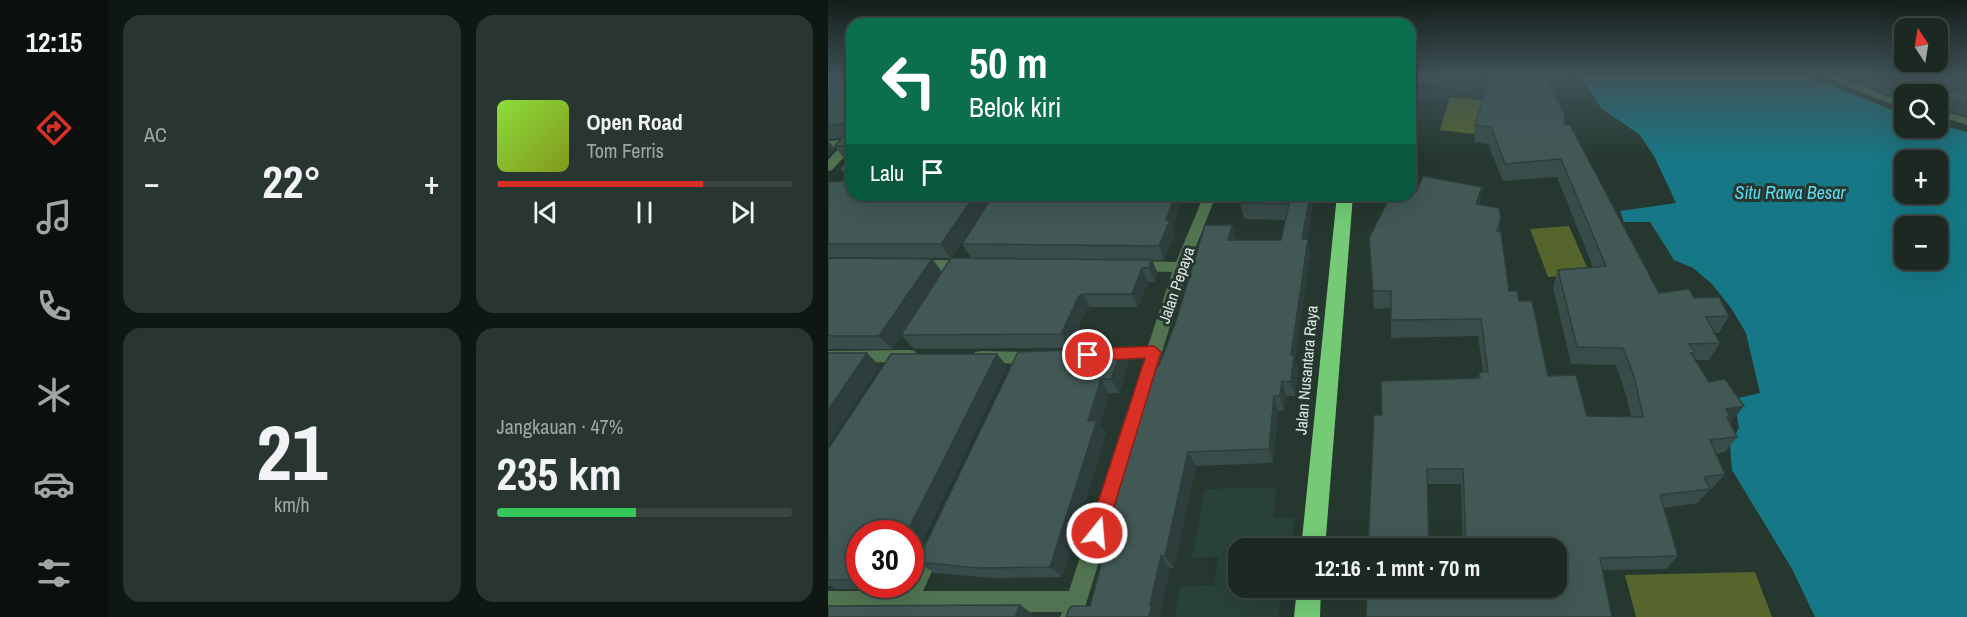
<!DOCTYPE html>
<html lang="id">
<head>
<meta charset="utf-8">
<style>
	body { margin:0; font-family:"Archivo Narrow",sans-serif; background:#293530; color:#f1f3f6; height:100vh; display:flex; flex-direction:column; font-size:22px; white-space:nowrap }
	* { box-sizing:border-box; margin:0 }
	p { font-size:20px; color:#a0a6a6 }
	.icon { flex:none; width:33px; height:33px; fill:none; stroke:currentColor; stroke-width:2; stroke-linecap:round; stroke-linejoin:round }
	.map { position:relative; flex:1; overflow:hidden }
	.panel { display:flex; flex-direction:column; gap:15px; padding:15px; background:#0f1713; width:720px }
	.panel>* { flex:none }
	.banner { position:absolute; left:18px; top:18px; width:570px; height:183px; border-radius:18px; box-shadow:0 6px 24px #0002,0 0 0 2px #3a4541; background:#0b6e4f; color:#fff; overflow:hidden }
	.needle { width:39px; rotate:348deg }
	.controls { position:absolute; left:1066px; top:18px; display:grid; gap:12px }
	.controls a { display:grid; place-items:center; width:54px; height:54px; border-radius:12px; background:#1c2923; box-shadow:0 6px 24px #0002,0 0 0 2px #3a4541; font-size:30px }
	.speed { position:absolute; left:18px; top:520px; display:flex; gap:12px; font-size:30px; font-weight:700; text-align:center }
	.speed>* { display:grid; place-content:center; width:78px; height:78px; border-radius:50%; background:#1c2923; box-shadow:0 6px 24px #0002,0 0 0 2px #3a4541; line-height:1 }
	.speed .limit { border:9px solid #d22; background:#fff; color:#111 }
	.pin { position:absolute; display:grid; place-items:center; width:51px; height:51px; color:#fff; margin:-26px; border:3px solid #fff; border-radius:50%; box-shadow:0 2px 6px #0007 }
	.me { position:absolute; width:66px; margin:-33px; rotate:17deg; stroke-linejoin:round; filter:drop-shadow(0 0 4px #0008) }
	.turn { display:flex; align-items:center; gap:21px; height:126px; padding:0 24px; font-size:27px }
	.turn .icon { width:78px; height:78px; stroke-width:2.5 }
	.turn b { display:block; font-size:42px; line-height:51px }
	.then { display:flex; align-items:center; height:57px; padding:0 24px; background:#0003; gap:12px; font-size:22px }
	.big { font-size:45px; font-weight:700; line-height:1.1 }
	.panel .widget { flex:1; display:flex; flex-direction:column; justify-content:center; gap:9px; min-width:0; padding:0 21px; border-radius:18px; background:#293530 }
	.panel .dial { align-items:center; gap:0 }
	.dial b { font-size:78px; line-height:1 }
	.song { display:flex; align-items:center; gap:18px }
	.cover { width:72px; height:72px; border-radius:9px; background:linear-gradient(135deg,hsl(90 70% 55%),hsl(70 70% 35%)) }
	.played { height:6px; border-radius:3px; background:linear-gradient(90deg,#d93025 70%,#3a4541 70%) }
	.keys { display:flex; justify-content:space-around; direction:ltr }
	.heat { display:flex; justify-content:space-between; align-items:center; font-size:33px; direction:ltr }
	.charge { height:9px; border-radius:4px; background:linear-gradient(90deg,#34c759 47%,#3a4541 0) }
	.panel .tiles { flex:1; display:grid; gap:15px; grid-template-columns:repeat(2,1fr) }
	.trip { position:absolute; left:400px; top:538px; width:339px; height:60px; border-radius:18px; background:#1c2923; box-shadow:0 6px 24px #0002,0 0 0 2px #3a4541; font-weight:700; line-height:60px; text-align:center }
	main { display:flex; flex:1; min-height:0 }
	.dock { display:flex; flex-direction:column; width:108px; justify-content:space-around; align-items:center; background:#0b100e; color:#a0a6a6 }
	.dock .icon { width:42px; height:42px }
	.dock .on { color:#d93025 }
	.dock b { font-size:27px; color:#f1f3f6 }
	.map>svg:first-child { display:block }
	.built { fill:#294238 }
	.green { fill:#55652b }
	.water { fill:#167886; fill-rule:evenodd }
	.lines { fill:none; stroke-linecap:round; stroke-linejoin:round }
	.street { fill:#517351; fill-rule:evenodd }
	.highway { fill:#74ca75; fill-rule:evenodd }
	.wall { fill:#384c49 }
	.shaded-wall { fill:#2e3e3c }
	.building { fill:#415855; stroke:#2e3e3c; stroke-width:1.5 }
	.route { fill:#d93025; stroke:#8d1f18; stroke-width:1.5 }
	.labels { text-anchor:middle; stroke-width:6; stroke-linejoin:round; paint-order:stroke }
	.street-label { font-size:16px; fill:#dfeae5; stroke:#25372f }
	.water-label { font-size:18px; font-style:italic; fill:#5cddf2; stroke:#25372f }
</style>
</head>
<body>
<main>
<nav class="dock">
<b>12:15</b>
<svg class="icon on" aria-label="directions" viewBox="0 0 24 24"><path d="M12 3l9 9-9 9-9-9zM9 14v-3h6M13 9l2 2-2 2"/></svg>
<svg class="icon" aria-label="music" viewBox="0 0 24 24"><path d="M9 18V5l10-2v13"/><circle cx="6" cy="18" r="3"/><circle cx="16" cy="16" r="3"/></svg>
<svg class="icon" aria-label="phone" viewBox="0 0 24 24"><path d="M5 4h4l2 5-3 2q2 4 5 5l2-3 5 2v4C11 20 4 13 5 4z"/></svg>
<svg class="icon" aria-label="climate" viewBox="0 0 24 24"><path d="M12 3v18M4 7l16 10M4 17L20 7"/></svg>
<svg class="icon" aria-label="car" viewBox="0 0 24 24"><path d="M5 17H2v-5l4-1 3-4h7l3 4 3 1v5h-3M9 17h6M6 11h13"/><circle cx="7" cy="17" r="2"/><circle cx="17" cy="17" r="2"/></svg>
<svg class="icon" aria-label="filters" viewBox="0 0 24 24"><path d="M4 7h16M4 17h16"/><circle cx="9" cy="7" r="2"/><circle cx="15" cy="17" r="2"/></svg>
</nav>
<section class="panel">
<div class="tiles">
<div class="widget"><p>AC</p>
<div class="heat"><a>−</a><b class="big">22°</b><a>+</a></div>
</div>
<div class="widget">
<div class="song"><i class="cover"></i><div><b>Open Road</b><p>Tom Ferris</p></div></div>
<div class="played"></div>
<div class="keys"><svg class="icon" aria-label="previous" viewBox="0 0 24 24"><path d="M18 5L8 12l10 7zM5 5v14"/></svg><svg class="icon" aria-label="pause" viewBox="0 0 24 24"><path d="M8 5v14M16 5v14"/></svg><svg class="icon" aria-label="next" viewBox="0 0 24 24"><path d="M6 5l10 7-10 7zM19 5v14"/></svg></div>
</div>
<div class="widget dial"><b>21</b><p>km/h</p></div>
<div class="widget"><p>Jangkauan · 47%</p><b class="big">235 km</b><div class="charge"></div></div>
</div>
</section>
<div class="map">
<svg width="1139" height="617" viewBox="0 0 1139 617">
	<rect width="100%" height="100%" fill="#25372f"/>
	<!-- built -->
	<path class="built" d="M 449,487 L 445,518 L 466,518 L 464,549 L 411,549 L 411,588 L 454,588 L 451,617 L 347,617 L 352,586 L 386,585 L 390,557 L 364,558 L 377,489 Z"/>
	<!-- green -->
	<path class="green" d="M 622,97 L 654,100 L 646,134 L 612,130 Z
		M 741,226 L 762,274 L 720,277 L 702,229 Z
		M 927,572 L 944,617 L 808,617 L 797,575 Z"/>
	<!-- water -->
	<path class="water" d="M 752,75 L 976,75 L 1077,115 L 1077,128 L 1110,128 L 1110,124 L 1139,132 L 1139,617 L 987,617 L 964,569 L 904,470 L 902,445 L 911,428 L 906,399 L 932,393 L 918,333 L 903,308 L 884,284 L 865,268 L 846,260 L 822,222 L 796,222 L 792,211 L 848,203 L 826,156 L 812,135 L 773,108 ZM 1077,160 L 1110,160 L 1110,194 L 1077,194 ZM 1077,226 L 1110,226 L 1110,260 L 1077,260 Z"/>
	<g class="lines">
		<!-- street -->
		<path class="street" d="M 993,75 L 1006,75 L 1077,103 L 1077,110 Z
			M 1110,109 L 1139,118 L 1139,125 L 1110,116 Z
			M 24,139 L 24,149 L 4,170 L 0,171 L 0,160 L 12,147 L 0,147 L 0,141 Z
			M 376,195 L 388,195 L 360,267 L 324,385 L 322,390 L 316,392 L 310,390 L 308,385 L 316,359 L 276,360 L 270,359 L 268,354 L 270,349 L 276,348 L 320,346 L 344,272 L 308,271 L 301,266 L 308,261 L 348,262 Z
			M 89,260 L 137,260 L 144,265 C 138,273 88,273 82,265 Z
			M 81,350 L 87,351 L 89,356 L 87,361 L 81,362 L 0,363 L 0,351 Z
			M 153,351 L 207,352 L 213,353 L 215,358 L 213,363 L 207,364 L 153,363 L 147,362 L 145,357 L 147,352 Z
			M 306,410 L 312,412 L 315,417 L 254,617 L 232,617 L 234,612 L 0,613 L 0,591 L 74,591 L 77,585 L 82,585 L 82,573 L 98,541 L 105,538 L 112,541 L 115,548 L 95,591 L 241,591 L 297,417 L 300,412 Z"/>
		<!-- highway -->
		<path class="highway" d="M 509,195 L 525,195 L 497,549 L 473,549 Z
			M 469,588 L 493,588 L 492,617 L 466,617 Z"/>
	</g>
	<!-- wall -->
	<path class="wall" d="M 0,75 L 24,75 L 24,195 L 164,195 L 123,258 L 0,257 L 0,182 L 15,181 L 15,174 L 12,169 L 21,159 L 17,160 L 7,146 L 14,138 L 0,139 Z
		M 582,75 L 644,92 L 587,101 L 582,92 Z
		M 662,75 L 735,75 L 734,82 L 723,89 L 736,125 L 831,293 L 866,298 L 901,316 L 891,333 L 887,333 L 892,343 L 881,360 L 868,360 L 881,382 L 897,379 L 903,422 L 901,422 L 909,437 L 897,452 L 887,454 L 897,474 L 884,489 L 882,489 L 870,503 L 836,508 L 850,556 L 838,569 L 775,570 L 729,588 L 729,549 L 635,549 L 633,484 L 600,484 L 554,415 L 650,378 L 651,372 L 655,372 L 650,336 L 563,338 L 563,308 L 546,309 L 542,256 L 588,192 L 654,187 L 652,204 L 673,218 L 671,232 L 681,291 L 691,301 L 720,376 L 759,416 L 803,416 L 798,395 L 788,365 L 743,364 L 725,287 L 730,270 L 765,267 L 729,177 L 675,181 L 660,144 L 646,142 L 647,125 Z
		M 1008,75 L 1139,75 L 1139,117 L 1112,106 L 1110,106 L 1110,94 L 1077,94 L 1077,101 Z
		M 414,195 L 484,195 L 485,203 L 479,239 L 482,255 L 467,359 L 470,370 L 467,396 L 458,396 L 456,411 L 450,411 L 445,463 L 368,466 L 346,568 L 342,568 L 332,612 L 334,615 L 262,606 L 273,564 L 267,558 L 331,365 L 404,225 L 408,240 L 453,240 L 457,220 L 416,219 L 412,203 Z
		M 345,227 L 347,234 L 336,260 L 143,258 L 134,244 Z
		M 0,258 L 104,259 L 114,272 L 64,349 L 0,349 Z
		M 324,260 L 330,274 L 327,282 L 320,282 L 310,307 L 262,307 L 258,310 L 241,348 L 86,349 L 73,335 Z
		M 190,352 L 301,362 L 291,393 L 281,393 L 272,424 L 278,433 L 234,577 L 164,578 L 106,573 L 89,562 Z
		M 179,366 L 82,567 L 82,534 L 32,534 L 32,585 L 66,585 L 64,589 L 8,589 L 0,585 L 0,449 Z"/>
	<!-- shaded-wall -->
	<path class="shaded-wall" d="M 721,75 L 735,75 L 734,82 L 714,94 L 717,77 Z
		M 645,77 L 644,92 L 587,101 L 587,85 Z
		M 1120,96 L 1112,106 L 1110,106 L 1110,97 Z
		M 0,141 L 7,149 L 0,156 Z
		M 654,187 L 652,205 L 648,204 Z
		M 147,195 L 164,195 L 123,258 L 113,244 Z
		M 347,195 L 356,195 L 345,227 L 347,234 L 336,260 L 331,246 L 338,220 Z
		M 482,195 L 484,195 L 485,203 L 477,255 L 474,239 Z
		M 404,225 L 408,241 L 400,240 Z
		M 480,239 L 482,255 L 467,359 L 470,370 L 467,396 L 463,382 L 463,355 Z
		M 104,259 L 114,272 L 64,349 L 51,336 Z
		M 324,260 L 330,274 L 327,282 L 321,268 Z
		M 314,268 L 320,282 L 310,307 L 304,294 Z
		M 255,294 L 262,307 L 258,310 L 241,348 L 233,334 L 251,296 Z
		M 294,348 L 301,362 L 291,393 L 283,379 Z
		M 39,353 L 52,366 L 0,446 L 0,410 Z
		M 169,354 L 179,366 L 82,567 L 82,534 L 78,534 Z
		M 273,379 L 281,393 L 272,424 L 278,433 L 234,577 L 222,567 Z
		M 454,381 L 458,396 L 456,411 L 452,396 Z
		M 446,396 L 450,411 L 445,463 L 441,449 Z
		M 916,406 L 903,422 L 898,423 L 902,417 L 898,409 Z
		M 360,452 L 368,466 L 346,568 L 337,556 Z
		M 333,556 L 342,568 L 332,612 L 334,615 L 333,617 L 321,617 L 322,605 Z
		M 57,585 L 66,585 L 64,589 Z
		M 192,605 L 205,614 L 204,617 L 187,617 Z"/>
	<!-- building -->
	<path class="building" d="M 0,75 L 24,75 L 24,146 L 7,146 L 16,136 L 16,124 L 0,125 Z
		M 582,75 L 644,75 L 645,77 L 587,85 Z
		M 662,75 L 721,75 L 717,77 L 737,115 L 736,125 L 742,125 L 831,293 L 861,289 L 866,298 L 891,297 L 901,316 L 878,317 L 892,343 L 861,344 L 867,352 L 863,353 L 881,382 L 897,379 L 916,406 L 898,409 L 902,417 L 899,417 L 909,437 L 882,440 L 897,474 L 876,477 L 882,489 L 832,495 L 850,556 L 772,558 L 784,617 L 538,617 L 539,588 L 729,588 L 729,549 L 638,549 L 635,469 L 599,469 L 601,549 L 540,549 L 546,415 L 554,415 L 553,381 L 652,378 L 651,372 L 660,372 L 653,319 L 563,320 L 563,291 L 545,291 L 541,238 L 563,195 L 582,195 L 582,191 L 588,192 L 595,176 L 654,187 L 648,204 L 671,208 L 673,218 L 669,231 L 673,232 L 681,291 L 689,291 L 691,301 L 704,301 L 720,376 L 748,375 L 759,416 L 815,417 L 807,379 L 795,348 L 749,347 L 730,270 L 778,266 L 733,159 L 677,164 L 663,127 L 647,125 Z
		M 1041,75 L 1139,75 L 1139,81 L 1117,81 L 1111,84 L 1117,91 L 1139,91 L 1139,104 L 1120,96 L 1110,97 L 1110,94 L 1091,94 L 1085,91 Z
		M 24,156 L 24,195 L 147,195 L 113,244 L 0,244 L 0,182 L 15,181 L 16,172 L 12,169 Z
		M 165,195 L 347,195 L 338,220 L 342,220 L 331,246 L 134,244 Z
		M 414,195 L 482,195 L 474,239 L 480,239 L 463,355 L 466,355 L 463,382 L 454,381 L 452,396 L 446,396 L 441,449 L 360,452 L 337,556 L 333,556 L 322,605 L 324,604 L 321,617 L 238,617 L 241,609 L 244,606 L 262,606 L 275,558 L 267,558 L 310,397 L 320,365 L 331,365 L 347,324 L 377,225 L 404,225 L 400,240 L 453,240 L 461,204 L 412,203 Z
		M 0,258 L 104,259 L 51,336 L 0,336 Z
		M 123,258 L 324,260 L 321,268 L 314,268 L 304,294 L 255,294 L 251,296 L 233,334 L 73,335 Z
		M 294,348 L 283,379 L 273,379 L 260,421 L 269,420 L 222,567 L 149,568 L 89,562 L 190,352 Z
		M 0,353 L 39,353 L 0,410 Z
		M 63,354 L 169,354 L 78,534 L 32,534 L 32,580 L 0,580 L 0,449 Z
		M 192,605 L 187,617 L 0,617 L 0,606 Z"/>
	<!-- sky -->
	<linearGradient id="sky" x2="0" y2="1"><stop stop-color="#141e1a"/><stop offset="0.47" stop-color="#405358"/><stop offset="1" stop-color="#405358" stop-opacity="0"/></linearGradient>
	<rect width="1139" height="161" fill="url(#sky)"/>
	<!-- route -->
	<path class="route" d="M 326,346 L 333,352 L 278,533 L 276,540 L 269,542 L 263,540 L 260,533 L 317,358 L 260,361 L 253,355 L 260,349 Z"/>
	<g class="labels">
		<!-- street labels -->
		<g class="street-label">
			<text transform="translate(348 285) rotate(-71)" y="6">Jalan Pepaya</text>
			<text transform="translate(478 370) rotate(-85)" y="6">Jalan Nusantara Raya</text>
		</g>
		<!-- water labels -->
		<g class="water-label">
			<text x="962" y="199">Situ Rawa Besar</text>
		</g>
	</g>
</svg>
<div class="controls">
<a><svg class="needle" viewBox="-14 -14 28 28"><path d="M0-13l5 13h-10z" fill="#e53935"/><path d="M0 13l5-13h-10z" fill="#a0a6a6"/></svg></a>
<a><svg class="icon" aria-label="search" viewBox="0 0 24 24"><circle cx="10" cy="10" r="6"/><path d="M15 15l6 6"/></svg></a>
<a>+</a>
<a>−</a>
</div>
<div class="speed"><div class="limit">30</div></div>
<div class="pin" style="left:260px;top:355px;background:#d93025"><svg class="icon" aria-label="arrive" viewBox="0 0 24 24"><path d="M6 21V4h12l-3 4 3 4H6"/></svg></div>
<svg class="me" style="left:269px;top:533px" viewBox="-20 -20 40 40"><circle r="17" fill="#d93025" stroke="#fff" stroke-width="3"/><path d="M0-11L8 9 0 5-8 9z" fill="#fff"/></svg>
<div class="trip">12:16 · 1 mnt · 70 m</div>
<div class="banner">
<div class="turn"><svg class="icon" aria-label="left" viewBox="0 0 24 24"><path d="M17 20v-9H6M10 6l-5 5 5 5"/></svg><div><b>50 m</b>Belok kiri</div></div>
<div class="then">Lalu<svg class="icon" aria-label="arrive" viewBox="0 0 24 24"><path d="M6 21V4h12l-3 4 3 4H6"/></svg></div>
</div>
</div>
</main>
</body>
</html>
